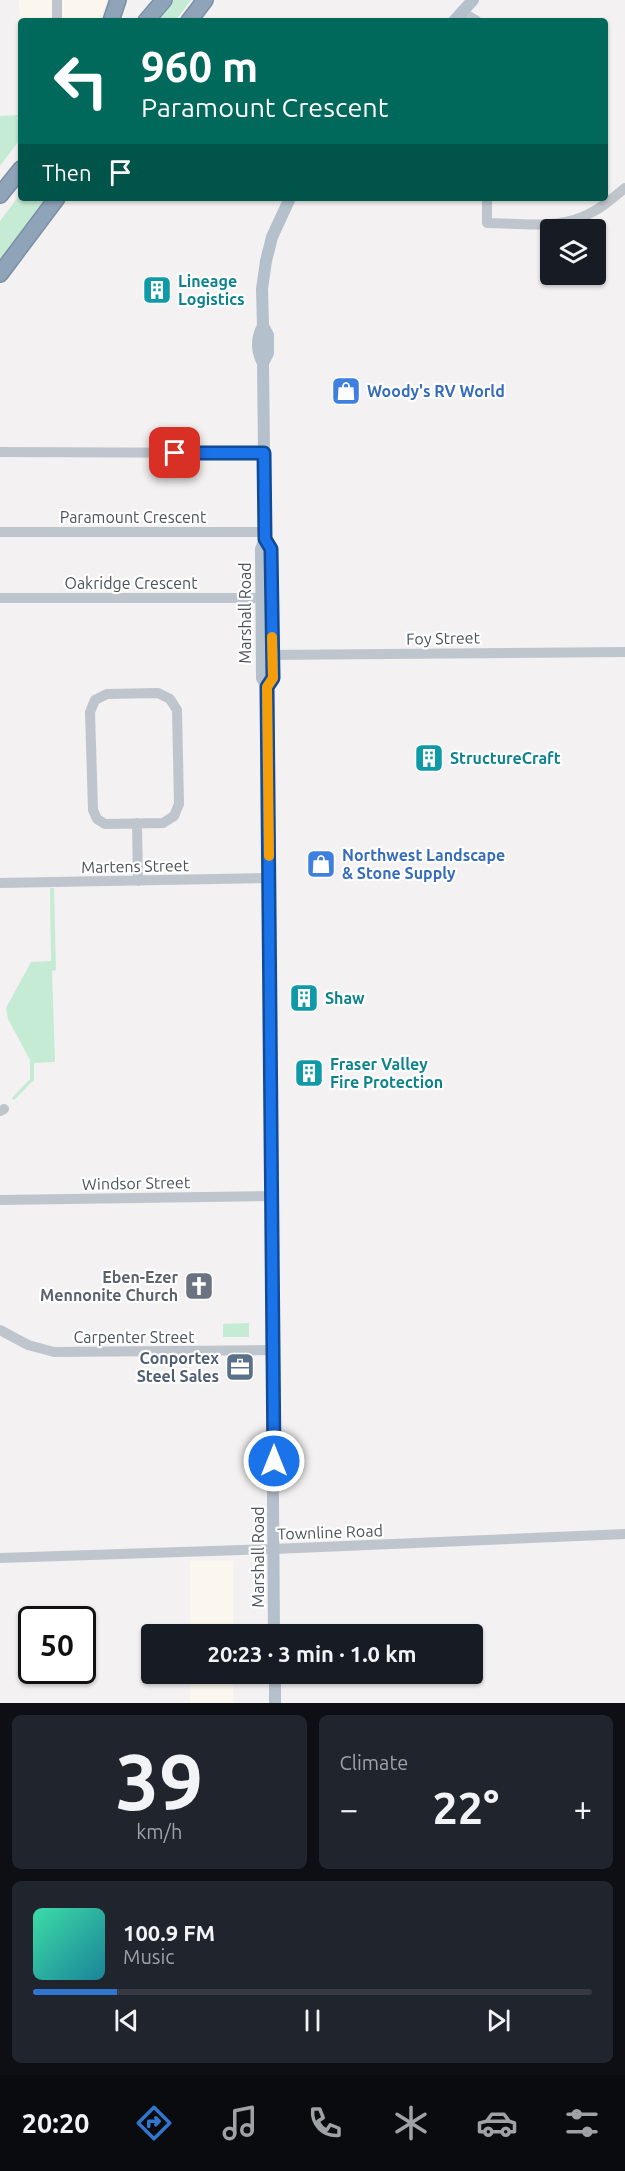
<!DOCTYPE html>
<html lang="en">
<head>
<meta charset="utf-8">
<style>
	body { margin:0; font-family:Ubuntu,sans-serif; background:#20242c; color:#f1f3f6; height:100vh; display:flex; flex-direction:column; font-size:22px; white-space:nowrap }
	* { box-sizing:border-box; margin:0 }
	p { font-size:20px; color:#9ea1a6 }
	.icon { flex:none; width:33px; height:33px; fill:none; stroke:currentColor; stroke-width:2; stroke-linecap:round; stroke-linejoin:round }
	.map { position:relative; height:1703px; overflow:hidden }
	.panel { display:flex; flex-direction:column; gap:12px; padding:12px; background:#0d0f14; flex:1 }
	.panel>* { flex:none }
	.hud { position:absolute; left:18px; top:18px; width:590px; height:183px; border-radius:6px; box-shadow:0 2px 4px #0004; background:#00695c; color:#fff; overflow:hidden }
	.controls { position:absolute; left:540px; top:219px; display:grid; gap:12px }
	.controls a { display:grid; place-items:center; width:66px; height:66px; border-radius:6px; background:#171b24; box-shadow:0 2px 4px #0004; font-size:30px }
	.speed { position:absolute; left:18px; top:1606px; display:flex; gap:12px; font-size:30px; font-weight:700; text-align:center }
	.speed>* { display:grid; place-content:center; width:78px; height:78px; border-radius:50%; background:#171b24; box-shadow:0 2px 4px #0004; line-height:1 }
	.speed .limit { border:3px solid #111; border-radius:9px; background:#fff; color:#111 }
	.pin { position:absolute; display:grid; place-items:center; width:51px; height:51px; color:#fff; margin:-26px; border-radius:12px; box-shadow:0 3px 9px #0006 }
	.me { position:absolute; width:66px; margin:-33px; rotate:0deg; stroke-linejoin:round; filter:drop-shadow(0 0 4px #0008) }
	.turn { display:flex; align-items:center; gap:21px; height:126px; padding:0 24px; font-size:27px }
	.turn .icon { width:78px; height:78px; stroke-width:2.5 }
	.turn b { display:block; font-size:42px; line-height:51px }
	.then { display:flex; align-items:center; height:57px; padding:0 24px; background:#0003; gap:12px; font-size:22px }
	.big { font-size:45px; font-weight:700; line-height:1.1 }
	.panel .widget { flex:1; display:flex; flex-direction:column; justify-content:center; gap:9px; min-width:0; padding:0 21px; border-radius:9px; background:#20242c }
	.panel .dial { align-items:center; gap:0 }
	.dial b { font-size:78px; line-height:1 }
	.song { display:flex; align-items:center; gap:18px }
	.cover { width:72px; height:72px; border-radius:9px; background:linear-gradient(135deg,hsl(160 70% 55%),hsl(190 70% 35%)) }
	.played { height:6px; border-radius:3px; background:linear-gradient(90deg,#3075ce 15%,#363941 15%) }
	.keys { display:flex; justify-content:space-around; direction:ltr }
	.heat { display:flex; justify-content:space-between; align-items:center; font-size:33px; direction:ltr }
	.panel .tiles { flex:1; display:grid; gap:12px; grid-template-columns:1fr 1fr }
	.widget:last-child { grid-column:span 2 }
	.trip { position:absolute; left:141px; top:1624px; width:342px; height:60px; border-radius:6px; background:#171b24; box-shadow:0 2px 4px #0004; font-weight:700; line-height:60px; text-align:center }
	.dock { display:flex; height:96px; justify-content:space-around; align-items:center; background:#090b0e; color:#9ea1a6 }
	.dock .icon { width:42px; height:42px }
	.dock .selected { color:#3075ce }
	.dock b { font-size:27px; color:#f1f3f6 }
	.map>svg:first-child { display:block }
	.commercial { fill:#fbf7ee }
	.green { fill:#c6ebd4 }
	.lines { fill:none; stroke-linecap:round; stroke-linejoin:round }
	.highway-casing { stroke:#7a8fa5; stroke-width:18 }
	.minor { stroke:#bfc5cc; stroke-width:10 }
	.major { stroke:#b4c0cc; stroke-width:12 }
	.highway { stroke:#8fa4b9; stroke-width:15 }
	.route-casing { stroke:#114b97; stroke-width:15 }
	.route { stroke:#1a73e8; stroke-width:10 }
	.slow { stroke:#f59e0b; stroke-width:10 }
	.labels { text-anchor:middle; stroke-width:4.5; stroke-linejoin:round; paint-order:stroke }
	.culture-label { font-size:16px; font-weight:bold; fill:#0d838f; stroke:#fff; text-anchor:start }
	.shop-label { font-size:16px; font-weight:bold; fill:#366cbe; stroke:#fff; text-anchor:start }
	.street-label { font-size:16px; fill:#4b545c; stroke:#fff }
	.worship-label { font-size:16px; font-weight:bold; fill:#5b616d; stroke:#fff; text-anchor:end }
	.service-label { font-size:16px; font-weight:bold; fill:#4e5e75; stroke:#fff; text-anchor:end }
</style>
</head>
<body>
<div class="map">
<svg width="625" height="1703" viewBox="0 0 625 1703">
	<rect width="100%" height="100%" fill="#f3f1f1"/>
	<!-- commercial -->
	<path class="commercial" d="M 19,0 L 108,0 L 99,21 L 21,21 L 21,119 Z
		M 190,1561 L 233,1561 L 233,1635 L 190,1635 Z
		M 190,1674 L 233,1674 L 233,1703 L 190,1703 Z"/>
	<!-- green -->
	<path class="green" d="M 173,0 L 191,0 L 175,21 L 156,21 Z
		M 19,115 L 16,119 L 21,119 L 21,138 L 0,166 L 0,116 Z
		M 21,193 L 21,198 L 45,198 L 0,260 L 0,221 Z
		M 50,888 L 54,888 L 56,970 L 52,971 L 55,1062 L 34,1063 L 34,1080 L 14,1100 L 12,1098 L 30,1079 L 30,1060 L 8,1019 L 6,1008 L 31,962 L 51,961 Z
		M 249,1323 L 249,1337 L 223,1337 L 223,1324 Z"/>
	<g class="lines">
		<!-- highway casing -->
		<g class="highway-casing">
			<path id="highway" d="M 111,21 L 118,0
				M 146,21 L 164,0
				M 189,21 L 205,0
				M 0,195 L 21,169
				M 0,274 L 57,198"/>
		</g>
		<!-- minor -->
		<path class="minor" d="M 57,0 L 57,21
			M 462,12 L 477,21
			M 487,198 L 487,223 C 517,223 553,229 582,217 C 598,211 612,199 625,188
			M 0,452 L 264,453
			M 0,532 L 265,532
			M 0,598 L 261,598
			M 265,655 L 625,652
			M 158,693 L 170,699 L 177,710 L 179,804 L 174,816 L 163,823 L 105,824 L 97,819 L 93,810 L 90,712 L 95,700 L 107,694 Z
			M 137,823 L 138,881
			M 0,883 L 270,878
			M 0,1111 L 4,1109
			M 0,1200 L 272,1196
			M 0,1330 L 28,1345 L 54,1352 L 273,1350
			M 0,1558 L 274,1549 L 625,1534"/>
		<!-- major -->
		<path class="major" d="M 454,21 L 473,0
			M 263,326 C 256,339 256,350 263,363
			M 265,539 L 271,549 L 273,678 L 267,687
			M 274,1635 L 267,687 L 262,678 L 261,549 L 265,539 L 263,363 L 268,353 L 268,335 L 263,326 L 262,289 L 266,261 L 272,237 L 290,198
			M 275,1674 L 275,1703"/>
		<!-- highway -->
		<use href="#highway" class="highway"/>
	</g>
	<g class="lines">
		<!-- route casing -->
		<g class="route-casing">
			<path id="route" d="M 175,453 L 264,453 L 265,539 L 271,549 L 273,678 L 267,687 L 274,1461"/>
		</g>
		<!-- route -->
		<use href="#route" class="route"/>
		<!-- slow -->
		<path class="slow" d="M 269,856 L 267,687 L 273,678 L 272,637"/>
	</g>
	<!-- icons -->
	<defs>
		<g id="building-square" transform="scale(1.5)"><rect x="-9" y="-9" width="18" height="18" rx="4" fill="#0f9aa8" stroke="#fff"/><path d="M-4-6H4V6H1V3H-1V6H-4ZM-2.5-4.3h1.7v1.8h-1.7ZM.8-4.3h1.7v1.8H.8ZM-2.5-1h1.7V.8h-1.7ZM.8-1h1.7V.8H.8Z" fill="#fff"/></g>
		<g id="shop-square" transform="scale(1.5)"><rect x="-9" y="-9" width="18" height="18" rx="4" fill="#3f7fe0" stroke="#fff"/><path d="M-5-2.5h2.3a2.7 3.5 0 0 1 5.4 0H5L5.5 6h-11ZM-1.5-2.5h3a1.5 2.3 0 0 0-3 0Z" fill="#fff"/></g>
		<g id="church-square" transform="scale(1.5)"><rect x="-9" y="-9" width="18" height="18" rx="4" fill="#6b7280" stroke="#fff"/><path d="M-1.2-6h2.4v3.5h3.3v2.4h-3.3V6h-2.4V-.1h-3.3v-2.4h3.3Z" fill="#fff"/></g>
		<g id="office-square" transform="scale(1.5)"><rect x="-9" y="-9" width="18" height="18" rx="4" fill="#5c6f8a" stroke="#fff"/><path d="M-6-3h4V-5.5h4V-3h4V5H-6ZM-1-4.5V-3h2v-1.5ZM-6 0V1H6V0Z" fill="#fff"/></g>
	</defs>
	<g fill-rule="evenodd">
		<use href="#building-square" x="157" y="290"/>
		<use href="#shop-square" x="346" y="391"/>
		<use href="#building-square" x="429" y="758"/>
		<use href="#shop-square" x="321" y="864"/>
		<use href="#building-square" x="304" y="998"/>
		<use href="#building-square" x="309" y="1073"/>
		<use href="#church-square" x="199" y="1286"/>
		<use href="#office-square" x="240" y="1367"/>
	</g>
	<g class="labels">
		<!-- culture labels -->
		<g class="culture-label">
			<text x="178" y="287">Lineage<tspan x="178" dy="18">Logistics</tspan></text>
			<text x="450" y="764">StructureCraft</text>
			<text x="325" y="1004">Shaw</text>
			<text x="330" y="1070">Fraser Valley<tspan x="330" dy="18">Fire Protection</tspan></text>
		</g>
		<!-- shop labels -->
		<g class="shop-label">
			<text x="367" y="397">Woody's RV World</text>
			<text x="342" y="861">Northwest Landscape<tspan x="342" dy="18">&amp; Stone Supply</tspan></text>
		</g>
		<!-- street labels -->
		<g class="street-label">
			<text x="133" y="523">Paramount Crescent</text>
			<text x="131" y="589">Oakridge Crescent</text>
			<text transform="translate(245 613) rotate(-90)" y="6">Marshall Road</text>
			<text transform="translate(443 638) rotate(-1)" y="6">Foy Street</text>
			<text transform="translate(135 866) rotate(-1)" y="6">Martens Street</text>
			<text transform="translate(136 1183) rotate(-1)" y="6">Windsor Street</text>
			<text x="134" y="1343">Carpenter Street</text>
			<text transform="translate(330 1532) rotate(-2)" y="6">Townline Road</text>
			<text transform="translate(258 1557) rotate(-90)" y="6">Marshall Road</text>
		</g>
		<!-- worship labels -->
		<g class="worship-label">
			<text x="178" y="1283">Eben-Ezer<tspan x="178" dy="18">Mennonite Church</tspan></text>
		</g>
		<!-- service labels -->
		<g class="service-label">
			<text x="219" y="1364">Conportex<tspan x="219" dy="18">Steel Sales</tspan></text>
		</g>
	</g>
</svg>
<div class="controls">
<a><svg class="icon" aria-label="layers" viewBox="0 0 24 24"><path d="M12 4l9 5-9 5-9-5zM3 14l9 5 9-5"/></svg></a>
</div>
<div class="speed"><div class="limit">50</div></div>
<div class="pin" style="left:175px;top:453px;background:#d93025"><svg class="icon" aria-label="arrive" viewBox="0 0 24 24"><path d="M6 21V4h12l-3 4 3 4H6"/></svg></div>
<svg class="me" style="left:274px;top:1461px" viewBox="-20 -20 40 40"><circle r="17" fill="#1a73e8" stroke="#fff" stroke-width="3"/><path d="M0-11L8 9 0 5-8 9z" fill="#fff"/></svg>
<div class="trip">20:23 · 3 min · 1.0 km</div>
<div class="hud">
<div class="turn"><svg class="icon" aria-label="left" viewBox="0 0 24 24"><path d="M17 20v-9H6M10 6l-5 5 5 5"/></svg><div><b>960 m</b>Paramount Crescent</div></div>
<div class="then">Then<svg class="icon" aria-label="arrive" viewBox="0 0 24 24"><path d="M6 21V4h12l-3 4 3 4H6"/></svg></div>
</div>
</div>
<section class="panel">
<div class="tiles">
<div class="widget dial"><b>39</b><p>km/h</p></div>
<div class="widget"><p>Climate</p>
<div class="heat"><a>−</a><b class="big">22°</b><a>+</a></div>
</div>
<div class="widget">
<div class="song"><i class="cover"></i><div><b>100.9 FM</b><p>Music</p></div></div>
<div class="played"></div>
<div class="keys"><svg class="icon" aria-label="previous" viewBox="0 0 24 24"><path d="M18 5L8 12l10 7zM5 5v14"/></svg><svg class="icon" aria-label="pause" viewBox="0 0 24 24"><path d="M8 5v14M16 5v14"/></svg><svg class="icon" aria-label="next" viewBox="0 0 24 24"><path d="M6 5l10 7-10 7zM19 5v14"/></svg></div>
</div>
</div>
</section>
<nav class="dock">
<b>20:20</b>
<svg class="icon selected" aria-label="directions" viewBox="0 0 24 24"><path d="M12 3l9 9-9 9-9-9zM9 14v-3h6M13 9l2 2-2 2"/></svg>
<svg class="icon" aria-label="music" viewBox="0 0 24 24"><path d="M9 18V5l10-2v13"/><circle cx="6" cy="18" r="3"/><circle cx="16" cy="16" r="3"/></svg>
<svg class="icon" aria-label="phone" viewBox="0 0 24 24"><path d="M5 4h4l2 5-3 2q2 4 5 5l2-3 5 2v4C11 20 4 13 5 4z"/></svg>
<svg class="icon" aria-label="climate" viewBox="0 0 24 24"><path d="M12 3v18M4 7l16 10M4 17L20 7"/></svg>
<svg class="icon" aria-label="car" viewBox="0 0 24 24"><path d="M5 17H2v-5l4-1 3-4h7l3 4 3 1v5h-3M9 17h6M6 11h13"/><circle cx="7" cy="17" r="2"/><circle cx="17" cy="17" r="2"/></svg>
<svg class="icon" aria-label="filters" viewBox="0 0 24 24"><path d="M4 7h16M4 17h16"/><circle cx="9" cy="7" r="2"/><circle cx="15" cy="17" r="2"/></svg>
</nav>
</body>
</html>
